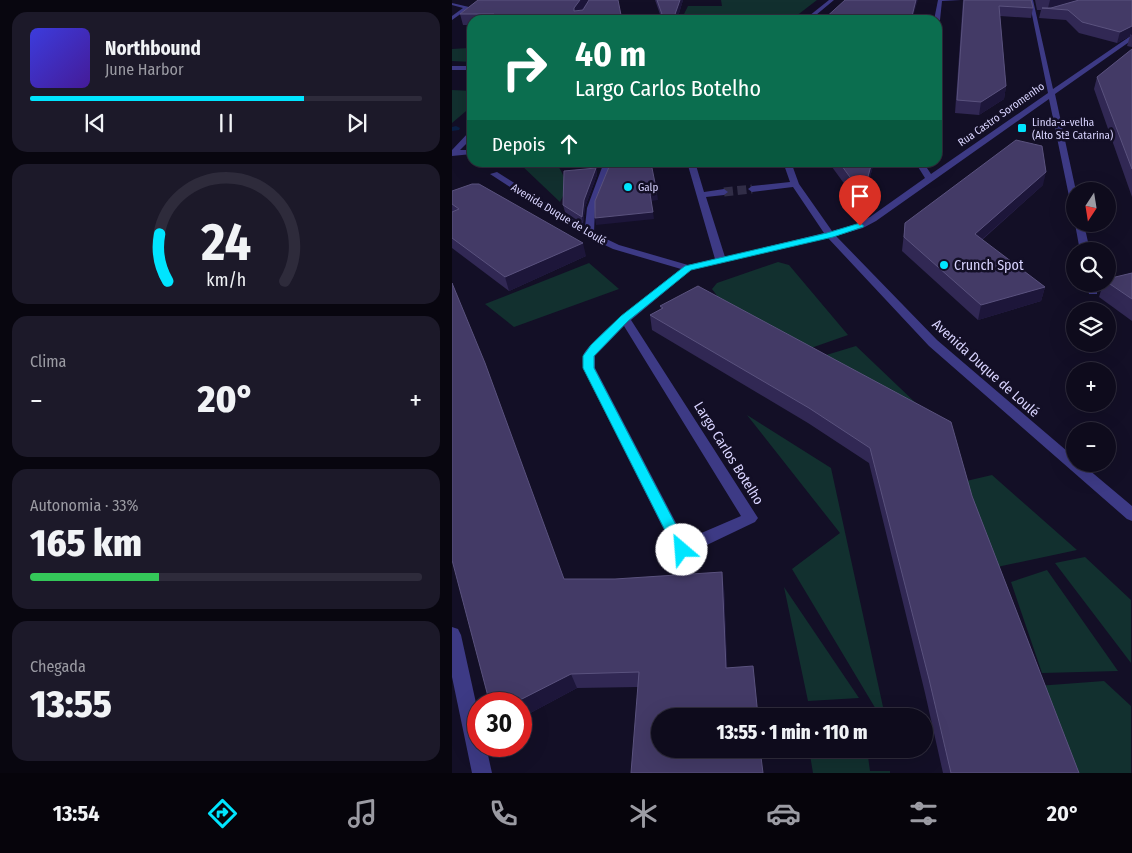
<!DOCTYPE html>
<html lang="pt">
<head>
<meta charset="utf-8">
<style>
	body { margin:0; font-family:"Fira Sans Condensed",sans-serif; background:#1c1929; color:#f1f3f6; height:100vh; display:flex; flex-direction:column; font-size:19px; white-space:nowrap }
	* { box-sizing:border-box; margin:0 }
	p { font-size:16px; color:#9b9ba3 }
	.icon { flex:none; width:28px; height:28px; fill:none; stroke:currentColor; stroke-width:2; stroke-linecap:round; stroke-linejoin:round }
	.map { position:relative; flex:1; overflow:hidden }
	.panel { display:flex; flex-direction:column; gap:12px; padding:12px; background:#08060f; width:452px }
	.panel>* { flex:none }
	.top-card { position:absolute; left:15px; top:15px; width:475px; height:152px; border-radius:15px; box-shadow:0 5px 20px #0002,0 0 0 1px #2e2b3b; background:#0b6e4f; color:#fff; overflow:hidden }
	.needle { width:32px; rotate:192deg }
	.controls { position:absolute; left:614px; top:182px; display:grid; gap:10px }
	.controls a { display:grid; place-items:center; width:50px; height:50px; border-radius:50%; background:#0e0b1c; box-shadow:0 5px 20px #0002,0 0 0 1px #2e2b3b; font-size:25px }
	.speed { position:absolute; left:15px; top:692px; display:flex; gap:10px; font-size:25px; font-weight:700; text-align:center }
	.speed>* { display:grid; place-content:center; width:65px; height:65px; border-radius:50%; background:#0e0b1c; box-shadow:0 5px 20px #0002,0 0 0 1px #2e2b3b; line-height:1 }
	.speed .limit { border:8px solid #d22; background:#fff; color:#111 }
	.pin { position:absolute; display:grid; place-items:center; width:42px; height:42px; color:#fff; margin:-51px -21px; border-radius:50% 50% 50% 0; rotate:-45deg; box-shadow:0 0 5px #0007 }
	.pin .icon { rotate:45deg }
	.me { position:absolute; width:55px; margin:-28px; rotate:333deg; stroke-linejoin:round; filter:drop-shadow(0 0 4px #0008) }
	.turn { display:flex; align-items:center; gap:18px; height:105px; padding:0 25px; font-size:22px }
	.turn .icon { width:65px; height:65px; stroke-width:2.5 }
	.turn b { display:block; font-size:35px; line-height:42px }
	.then { display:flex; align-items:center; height:48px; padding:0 25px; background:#0003; gap:10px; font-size:19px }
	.big { font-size:38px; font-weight:800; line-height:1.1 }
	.panel .widget { flex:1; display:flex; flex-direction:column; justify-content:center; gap:8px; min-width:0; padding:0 18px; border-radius:15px; background:#1c1929 }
	.panel .dial { align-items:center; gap:0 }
	.dial svg { height:130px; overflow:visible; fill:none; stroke:#2e2b3b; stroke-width:7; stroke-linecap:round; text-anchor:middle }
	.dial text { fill:#f1f3f6; stroke:none }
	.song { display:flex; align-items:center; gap:15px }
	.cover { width:60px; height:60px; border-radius:8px; background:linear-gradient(135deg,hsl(240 70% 55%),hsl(260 70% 35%)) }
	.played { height:5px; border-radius:2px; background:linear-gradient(90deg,#00e5ff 70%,#2e2b3b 70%) }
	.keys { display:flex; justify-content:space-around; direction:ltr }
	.heat { display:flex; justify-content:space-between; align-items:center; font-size:28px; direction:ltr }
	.charge { height:8px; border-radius:4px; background:linear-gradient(90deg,#34c759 33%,#2e2b3b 0) }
	.trip { position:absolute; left:199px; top:708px; width:282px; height:50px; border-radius:25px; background:#0e0b1c; box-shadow:0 5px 20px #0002,0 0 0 1px #2e2b3b; font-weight:800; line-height:50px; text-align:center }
	.tab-bar { display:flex; height:80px; justify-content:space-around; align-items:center; background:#06040b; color:#9b9ba3 }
	.tab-bar .icon { width:35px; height:35px }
	.tab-bar .current { color:#00e5ff }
	.tab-bar b { font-size:22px; color:#f1f3f6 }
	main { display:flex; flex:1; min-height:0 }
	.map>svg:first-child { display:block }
	.green { fill:#12302f }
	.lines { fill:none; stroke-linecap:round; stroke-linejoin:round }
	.stream { fill:#0a1f44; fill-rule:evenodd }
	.minor-tunnel { stroke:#312d47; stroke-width:9; stroke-dasharray:9 4.5; stroke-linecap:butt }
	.minor { fill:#3d3a85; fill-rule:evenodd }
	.wall { fill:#312854 }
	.shaded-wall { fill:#1d163a }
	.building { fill:#433a66; stroke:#5a527e }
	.route { fill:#00e5ff; stroke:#0095a6 }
	.poi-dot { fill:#00e5ff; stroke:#130f26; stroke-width:2 }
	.labels { text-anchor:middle; stroke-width:5; stroke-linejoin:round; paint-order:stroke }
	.far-street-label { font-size:11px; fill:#d9d4ff; stroke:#130f26 }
	.far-poi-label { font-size:11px; fill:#d9d4ff; stroke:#130f26; text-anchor:start }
	.poi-label { font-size:14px; fill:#d9d4ff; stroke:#130f26; text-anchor:start }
	.street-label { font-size:14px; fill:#d9d4ff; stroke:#130f26 }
</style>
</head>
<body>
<main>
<section class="panel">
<div class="widget">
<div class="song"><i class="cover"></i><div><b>Northbound</b><p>June Harbor</p></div></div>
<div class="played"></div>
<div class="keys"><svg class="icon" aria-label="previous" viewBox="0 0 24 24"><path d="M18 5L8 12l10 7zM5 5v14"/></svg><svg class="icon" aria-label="pause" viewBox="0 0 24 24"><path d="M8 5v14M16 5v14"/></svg><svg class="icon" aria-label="next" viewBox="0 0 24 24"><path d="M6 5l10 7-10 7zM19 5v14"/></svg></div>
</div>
<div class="widget dial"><svg viewBox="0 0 100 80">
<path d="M14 69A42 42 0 1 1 86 69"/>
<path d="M14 69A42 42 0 0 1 9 40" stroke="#00e5ff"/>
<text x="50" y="56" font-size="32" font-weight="700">24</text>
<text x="50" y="72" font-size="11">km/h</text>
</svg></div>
<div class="widget"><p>Clima</p>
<div class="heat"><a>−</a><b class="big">20°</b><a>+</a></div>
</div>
<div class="widget"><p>Autonomia · 33%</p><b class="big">165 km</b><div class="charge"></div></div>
<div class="widget"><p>Chegada</p><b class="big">13:55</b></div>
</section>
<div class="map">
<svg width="680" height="773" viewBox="0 0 680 773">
	<rect width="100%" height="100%" fill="#130f26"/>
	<!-- green -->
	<path class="green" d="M 269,0 L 365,0 L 339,20 L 229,20 L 236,6 L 270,6 Z
		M 19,45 L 20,62 L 0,61 L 0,49 L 17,48 Z
		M 0,90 L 20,91 L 20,106 L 0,123 Z
		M 98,162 L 105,164 C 114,179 117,186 108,202 L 67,163 Z
		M 326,262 L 337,265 L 396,335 L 359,348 L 266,297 L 260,289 L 265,283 Z
		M 137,263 L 167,289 L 62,327 L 33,304 Z
		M 404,346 L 469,408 L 371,356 Z
		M 295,415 L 379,468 L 433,716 L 428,716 L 340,569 L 388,533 Z
		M 540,475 L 625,550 L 545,567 L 510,482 Z
		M 633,557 L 679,600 L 679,663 L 603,563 Z
		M 595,570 L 666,671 L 590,673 L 559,582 Z
		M 332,587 L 407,698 L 356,701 Z
		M 652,681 L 679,706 L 679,773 L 619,773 L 585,686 Z
		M 357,749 L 415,749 L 418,771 L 438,771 L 438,773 L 361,773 Z"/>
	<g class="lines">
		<!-- stream -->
		<path class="stream" d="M 4,126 L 8,128 L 7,130 L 0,131 L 0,127 Z"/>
		<!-- minor-tunnel -->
		<path class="minor-tunnel" d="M 272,192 L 300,189"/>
		<!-- minor -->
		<path class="minor" d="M 377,0 L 382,0 L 358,20 L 352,20 Z
			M 486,0 L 509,0 L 490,1 L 488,20 L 485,22 L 482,20 Z
			M 577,0 L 581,0 L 601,89 L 680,35 L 680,40 L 603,94 L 624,191 L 622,191 L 622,204 L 618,201 L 597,99 L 424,221 L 411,228 L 384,236 L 485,340 L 622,457 L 622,464 L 630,464 L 680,506 L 680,521 L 675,519 L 477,346 L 376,238 L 239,270 L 179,320 L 306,518 L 303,522 L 236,554 L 230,556 L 224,554 L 131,368 C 131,365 130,360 131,356 C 136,340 211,283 229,269 L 161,249 L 134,236 L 38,174 L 45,172 L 133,227 L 135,208 L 152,162 L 160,162 L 143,208 L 142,233 L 167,245 L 236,265 L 263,259 L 235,162 L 243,162 L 252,192 L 272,189 L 276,192 L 272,195 L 254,197 L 273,257 L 372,233 L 341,187 L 300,192 L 296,189 L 300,186 L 338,182 L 331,162 L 339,162 L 347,184 L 380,231 L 405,224 L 418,217 L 473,178 L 463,162 L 471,162 L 479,174 L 596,93 ZM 172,326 L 289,516 L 233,540 L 143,368 L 143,356 Z
			M 0,3 L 17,7 L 17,8 L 0,20 L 0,16 L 11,8 L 0,5 Z
			M 0,66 L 20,66 L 20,70 L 0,70 Z
			M 17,132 L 20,132 L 20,138 L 8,150 L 20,150 L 20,154 L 0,156 L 0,150 Z
			M 623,224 L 632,224 L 638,251 L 628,251 Z
			M 635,284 L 645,284 L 645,294 L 637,294 Z
			M 0,627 L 6,629 L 9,635 L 26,712 L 26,746 L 34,746 L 40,773 L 20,773 L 0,677 Z"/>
	</g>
	<!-- wall -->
	<path class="wall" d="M 26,0 L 166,0 L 170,20 L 20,20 L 20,25 L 11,25 L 8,14 Z
		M 203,0 L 231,0 L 225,20 L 210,20 Z
		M 511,0 L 579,0 L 581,8 L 579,18 L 548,16 L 554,86 L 552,99 L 527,115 L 503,113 Z
		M 583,0 L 680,0 L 680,47 L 675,46 L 678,36 L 665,43 L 627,33 L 614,20 L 587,18 L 589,10 L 585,10 Z
		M 680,49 L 680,197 L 642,89 L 645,77 Z
		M 381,162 L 422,162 L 410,208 L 380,167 Z
		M 144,168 L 145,175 L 133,207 L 131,224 L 113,212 L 111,205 Z
		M 591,185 L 530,240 L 593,287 L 589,301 L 526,320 L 450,251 L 453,223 Z
		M 0,191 L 134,256 L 57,291 L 0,248 Z
		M 680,273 L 680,321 L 647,297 L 651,284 L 655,284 L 655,279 Z
		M 208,306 L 520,496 L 627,773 L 491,773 L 473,693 L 417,463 L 356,423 L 200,330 L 198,315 L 209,309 Z
		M 112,579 L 272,588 L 275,668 L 186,687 L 125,688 L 69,718 L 69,704 Z"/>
	<!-- shaded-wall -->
	<path class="shaded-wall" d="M 128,0 L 137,0 L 123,19 L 122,8 Z
		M 228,0 L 231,0 L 225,20 L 221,20 Z
		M 464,0 L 466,0 L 460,20 L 459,20 Z
		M 598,0 L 637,0 L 596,8 Z
		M 680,26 L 680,35 L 678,34 L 678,36 L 665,43 L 668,32 Z
		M 554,86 L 552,99 L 527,115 L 529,102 Z
		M 420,162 L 422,162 L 410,208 L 411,195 Z
		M 144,168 L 145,175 L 133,207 L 131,224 L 130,217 L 132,200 Z
		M 594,172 L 591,185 L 520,248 L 523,234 Z
		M 205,193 L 206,200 L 199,201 L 198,194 Z
		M 201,212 L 202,219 L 144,225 L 143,218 Z
		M 131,243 L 134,256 L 57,291 L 53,277 Z
		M 593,287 L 589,301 L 526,320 L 529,305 Z
		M 270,572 L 272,588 L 276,683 L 274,668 Z
		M 119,674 L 125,688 L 69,718 L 69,704 L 60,704 Z"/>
	<!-- building -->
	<path class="building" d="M 26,0 L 128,0 L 122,8 L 122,11 L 131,10 L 137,0 L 166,0 L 170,20 L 36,20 L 42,14 L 8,14 Z
		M 205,0 L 228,0 L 221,20 L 212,20 Z
		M 393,0 L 464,0 L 459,20 L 371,20 Z
		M 512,0 L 579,0 L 581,8 L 547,6 L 554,86 L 529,102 L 505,100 Z
		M 627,0 L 680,0 L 680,26 L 668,32 L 630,22 L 616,10 L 590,8 L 599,8 Z
		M 680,49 L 680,169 L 645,77 Z
		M 564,140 L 590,146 L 594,172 L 523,234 L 593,287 L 529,305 L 452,237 L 453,223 Z
		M 387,162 L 420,162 L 411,195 Z
		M 199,163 L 205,193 L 198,194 L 201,212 L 143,218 L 143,201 L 157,167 Z
		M 144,168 L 132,200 L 130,217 L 111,205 L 112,171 Z
		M 20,184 L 27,184 L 131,243 L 53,277 L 0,238 L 0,212 L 7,209 L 0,204 L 0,191 Z
		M 680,273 L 680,299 L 655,282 L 655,279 Z
		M 0,283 L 33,363 L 112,579 L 163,579 L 270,572 L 274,668 L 301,666 L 306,716 L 208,716 L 208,749 L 308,749 L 311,773 L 179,773 L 187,672 L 119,674 L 60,704 L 38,704 L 0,560 Z
		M 246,286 L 499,422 L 520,496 L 627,773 L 499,773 L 477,679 L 418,448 L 357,408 L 198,315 L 211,308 L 208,306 Z"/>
	<!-- route -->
	<path class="route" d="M 408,223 L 412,226 L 411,227 L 381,237 L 239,270 L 176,321 L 142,356 L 142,368 L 237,550 L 235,554 L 230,555 L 225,554 L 131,368 L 131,356 L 139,345 L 169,316 L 233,266 L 375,233 Z"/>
	<!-- markers -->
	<g class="poi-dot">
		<rect x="565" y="123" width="10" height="10" rx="2.5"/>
		<circle cx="176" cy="187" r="5"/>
		<circle cx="492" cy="265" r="5"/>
	</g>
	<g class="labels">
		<!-- far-street labels -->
		<g class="far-street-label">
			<text transform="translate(549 114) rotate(-35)" y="4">Rua Castro Soromenho</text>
			<text transform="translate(107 214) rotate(31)" y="4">Avenida Duque de Loulé</text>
		</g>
		<!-- far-poi labels -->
		<g class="far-poi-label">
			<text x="580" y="126">Linda-a-velha<tspan x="580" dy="13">(Alto Stª Catarina)</tspan></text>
			<text x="186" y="191">Galp</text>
		</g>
		<!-- poi labels -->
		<g class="poi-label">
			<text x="502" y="270">Crunch Spot</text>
		</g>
		<!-- street labels -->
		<g class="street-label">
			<text transform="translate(534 368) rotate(42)" y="5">Avenida Duque de Loulé</text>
			<text transform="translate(277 453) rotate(58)" y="5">Largo Carlos Botelho</text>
		</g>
	</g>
</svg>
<div class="controls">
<a><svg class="needle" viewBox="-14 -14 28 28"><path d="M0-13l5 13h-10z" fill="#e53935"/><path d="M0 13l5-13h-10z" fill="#9b9ba3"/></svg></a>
<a><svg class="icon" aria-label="search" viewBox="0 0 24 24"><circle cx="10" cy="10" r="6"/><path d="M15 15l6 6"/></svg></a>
<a><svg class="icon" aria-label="layers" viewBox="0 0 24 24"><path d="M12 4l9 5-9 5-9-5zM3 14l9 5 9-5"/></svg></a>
<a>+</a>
<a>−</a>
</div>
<div class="speed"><div class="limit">30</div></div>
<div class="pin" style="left:408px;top:226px;background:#d93025"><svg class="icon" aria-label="arrive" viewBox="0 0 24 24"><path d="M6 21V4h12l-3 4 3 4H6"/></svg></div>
<svg class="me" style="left:230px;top:550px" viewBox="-20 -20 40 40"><circle r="19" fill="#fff"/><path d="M0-13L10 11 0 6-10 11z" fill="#00e5ff"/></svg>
<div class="trip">13:55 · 1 min · 110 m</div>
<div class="top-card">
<div class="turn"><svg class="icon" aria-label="right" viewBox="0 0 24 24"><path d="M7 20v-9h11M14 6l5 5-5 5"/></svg><div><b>40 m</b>Largo Carlos Botelho</div></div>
<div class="then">Depois<svg class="icon" aria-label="ahead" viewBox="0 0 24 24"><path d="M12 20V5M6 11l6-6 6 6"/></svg></div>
</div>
</div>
</main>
<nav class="tab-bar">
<b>13:54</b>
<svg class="icon current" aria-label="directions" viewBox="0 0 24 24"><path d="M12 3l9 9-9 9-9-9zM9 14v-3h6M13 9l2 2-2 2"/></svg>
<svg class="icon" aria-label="music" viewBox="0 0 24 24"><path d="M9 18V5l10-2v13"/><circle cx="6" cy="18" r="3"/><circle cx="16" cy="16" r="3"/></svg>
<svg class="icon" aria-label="phone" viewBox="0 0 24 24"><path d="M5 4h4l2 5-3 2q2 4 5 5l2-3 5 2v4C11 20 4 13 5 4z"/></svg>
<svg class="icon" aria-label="climate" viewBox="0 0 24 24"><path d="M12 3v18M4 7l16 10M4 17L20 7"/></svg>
<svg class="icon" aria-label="car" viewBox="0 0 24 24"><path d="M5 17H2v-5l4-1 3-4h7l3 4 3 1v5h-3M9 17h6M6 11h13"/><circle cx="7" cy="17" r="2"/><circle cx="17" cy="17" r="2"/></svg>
<svg class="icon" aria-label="filters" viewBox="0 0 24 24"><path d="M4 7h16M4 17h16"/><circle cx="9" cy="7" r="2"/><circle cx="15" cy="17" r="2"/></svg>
<b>20°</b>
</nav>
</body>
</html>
